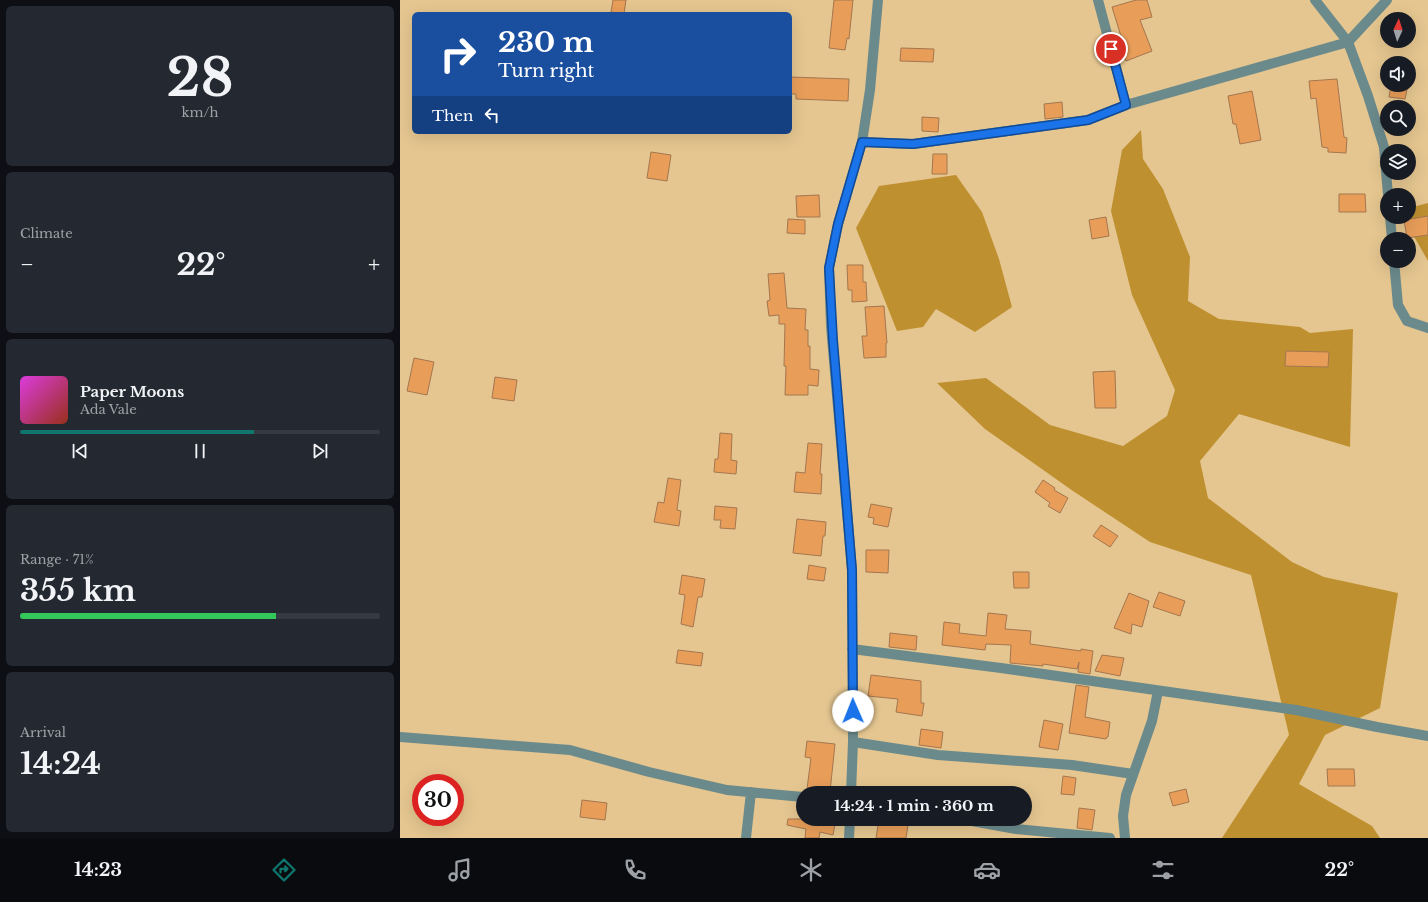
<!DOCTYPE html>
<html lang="en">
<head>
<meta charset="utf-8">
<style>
	body { margin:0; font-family:"Libre Baskerville",serif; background:#242831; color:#f1f3f6; height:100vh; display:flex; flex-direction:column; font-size:15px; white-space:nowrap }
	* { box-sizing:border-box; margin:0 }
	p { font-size:13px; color:#9ea1a6 }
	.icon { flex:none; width:22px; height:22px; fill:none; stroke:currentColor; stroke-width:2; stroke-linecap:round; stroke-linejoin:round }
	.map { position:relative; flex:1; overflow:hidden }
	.drawer { display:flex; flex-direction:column; gap:6px; padding:6px; background:#0d0f14; width:400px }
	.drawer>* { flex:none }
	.top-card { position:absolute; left:12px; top:12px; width:380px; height:122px; border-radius:6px; box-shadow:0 4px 16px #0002; background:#1a4fa0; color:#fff; overflow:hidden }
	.needle { width:26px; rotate:4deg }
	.tools { position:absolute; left:980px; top:12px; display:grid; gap:8px }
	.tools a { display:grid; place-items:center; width:36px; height:36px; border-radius:50%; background:#171b24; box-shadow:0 4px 16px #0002; font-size:20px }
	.speed { position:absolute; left:12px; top:774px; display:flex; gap:8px; font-size:20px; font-weight:700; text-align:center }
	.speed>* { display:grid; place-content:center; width:52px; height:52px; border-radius:50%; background:#171b24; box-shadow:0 4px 16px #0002; line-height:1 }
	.speed .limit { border:6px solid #d22; background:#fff; color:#111 }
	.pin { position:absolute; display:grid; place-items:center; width:34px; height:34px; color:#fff; margin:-17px; border:2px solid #fff; border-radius:50%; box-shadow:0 1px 4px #0007 }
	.me { position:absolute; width:44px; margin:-22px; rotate:359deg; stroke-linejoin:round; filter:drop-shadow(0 0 3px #0008) }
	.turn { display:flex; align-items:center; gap:14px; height:84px; padding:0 20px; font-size:18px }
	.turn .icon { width:52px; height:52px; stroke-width:2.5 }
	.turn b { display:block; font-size:28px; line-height:34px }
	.then { display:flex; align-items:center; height:38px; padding:0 20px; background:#0003; gap:8px; font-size:15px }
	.big { font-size:30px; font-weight:700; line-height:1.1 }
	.drawer .tile { flex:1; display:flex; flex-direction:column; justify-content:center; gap:6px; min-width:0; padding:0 14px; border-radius:6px; background:#242831 }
	.drawer .dial { align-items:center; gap:0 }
	.dial b { font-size:52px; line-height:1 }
	.song { display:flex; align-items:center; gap:12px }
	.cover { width:48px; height:48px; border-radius:6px; background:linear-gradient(135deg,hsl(300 70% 55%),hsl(10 70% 35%)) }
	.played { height:4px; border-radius:2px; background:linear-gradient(90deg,#0f766e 65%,#363941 65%) }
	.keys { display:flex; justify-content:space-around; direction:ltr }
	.heat { display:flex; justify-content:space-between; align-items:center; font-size:22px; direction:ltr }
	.charge { height:6px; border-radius:3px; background:linear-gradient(90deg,#34c759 71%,#363941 0) }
	.trip { position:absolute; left:396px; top:786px; width:236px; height:40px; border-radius:20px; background:#171b24; box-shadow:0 4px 16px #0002; font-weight:700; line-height:40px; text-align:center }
	.dock { display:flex; height:64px; justify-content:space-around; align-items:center; background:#090b0e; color:#9ea1a6 }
	.dock .icon { width:28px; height:28px }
	.dock .current { color:#0f766e }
	.dock b { font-size:18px; color:#f1f3f6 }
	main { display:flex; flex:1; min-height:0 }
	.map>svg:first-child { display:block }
	.forest { fill:#bf9030 }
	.building { fill:#e89e59; stroke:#a4764f }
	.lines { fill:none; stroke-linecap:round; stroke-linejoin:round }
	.street { stroke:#6b8a8c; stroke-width:10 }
	.route-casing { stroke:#114b97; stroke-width:10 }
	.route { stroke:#1a73e8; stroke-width:7 }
</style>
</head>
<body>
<main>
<section class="drawer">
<div class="tile dial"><b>28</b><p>km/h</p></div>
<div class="tile"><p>Climate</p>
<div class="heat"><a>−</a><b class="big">22°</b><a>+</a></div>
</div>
<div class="tile">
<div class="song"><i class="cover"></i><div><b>Paper Moons</b><p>Ada Vale</p></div></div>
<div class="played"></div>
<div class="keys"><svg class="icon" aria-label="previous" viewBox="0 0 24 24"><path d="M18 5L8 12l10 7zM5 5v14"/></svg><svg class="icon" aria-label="pause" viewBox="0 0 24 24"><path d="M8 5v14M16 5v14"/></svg><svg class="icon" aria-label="next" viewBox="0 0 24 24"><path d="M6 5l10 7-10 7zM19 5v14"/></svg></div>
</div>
<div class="tile"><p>Range · 71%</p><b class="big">355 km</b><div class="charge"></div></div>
<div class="tile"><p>Arrival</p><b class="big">14:24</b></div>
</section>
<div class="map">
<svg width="1028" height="838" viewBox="0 0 1028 838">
	<rect width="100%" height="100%" fill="#e5c690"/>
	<!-- forest -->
	<path class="forest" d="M 741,130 L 743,159 L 763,189 L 790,257 L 788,301 L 819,319 L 900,327 L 910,333 L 953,329 L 950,447 L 839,414 L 800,461 L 808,498 L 892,562 L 924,577 L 998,593 L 980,708 L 925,735 L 899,784 L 972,826 L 980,838 L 822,838 L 889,735 L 851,575 L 750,542 L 673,491 L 585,429 L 537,383 L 586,378 L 650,425 L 723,446 L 767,416 L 775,390 L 732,295 L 711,211 L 722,150 Z
		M 556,175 L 582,212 L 599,259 L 612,307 L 575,332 L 536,309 L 523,327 L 497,331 L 456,228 L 479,186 Z
		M 1028,203 L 1028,261 L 1003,217 L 1009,217 L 1009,208 Z"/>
	<!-- building -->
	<path class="building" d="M 213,0 L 226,0 L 224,14 L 211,12 Z
		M 434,0 L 453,0 L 449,39 L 447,38 L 445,50 L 429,48 Z
		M 736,0 L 747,0 L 752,17 L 740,20 L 752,51 L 726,61 L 721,47 L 724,46 L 712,7 Z
		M 501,48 L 534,49 L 533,62 L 500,61 Z
		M 390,77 L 449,79 L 448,101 L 396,99 L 396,94 L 390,94 Z
		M 937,79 L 944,137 L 947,138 L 946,153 L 928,152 L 928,148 L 922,147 L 916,98 L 911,99 L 909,81 Z
		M 991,85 L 1008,85 L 1005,99 L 989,97 Z
		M 852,91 L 861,140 L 840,144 L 836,124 L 833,124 L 828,96 Z
		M 662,102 L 663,117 L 645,119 L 644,104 Z
		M 522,117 L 539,118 L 538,132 L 522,131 Z
		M 251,152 L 271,155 L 267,181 L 247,178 Z
		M 533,154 L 547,154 L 547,174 L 532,174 Z
		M 939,194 L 965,194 L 966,212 L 939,212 Z
		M 419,195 L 420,217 L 397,217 L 396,196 Z
		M 1028,216 L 1028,235 L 1007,238 L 1004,220 Z
		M 706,217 L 709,236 L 692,239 L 689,220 Z
		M 388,219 L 405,220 L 405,234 L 387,233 Z
		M 447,265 L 463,265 L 463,282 L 466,282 L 467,301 L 452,302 L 452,290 L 448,290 Z
		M 384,273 L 387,308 L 406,309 L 405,330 L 408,330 L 408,346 L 410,346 L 410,369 L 419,370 L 418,386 L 408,385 L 408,395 L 385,395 L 386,366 L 384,366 L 385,324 L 379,324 L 379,315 L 369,316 L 367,301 L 370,300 L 368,274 Z
		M 484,306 L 487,343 L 486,343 L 486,357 L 464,358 L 462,336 L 467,336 L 465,307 Z
		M 886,351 L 929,352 L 928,367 L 885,366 Z
		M 14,358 L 34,362 L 27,395 L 7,391 Z
		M 715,371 L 716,408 L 695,408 L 693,372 Z
		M 95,377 L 117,380 L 114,401 L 92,398 Z
		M 320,433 L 332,434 L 331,460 L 337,461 L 336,474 L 314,472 L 315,459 L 318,459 Z
		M 408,443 L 422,444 L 420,474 L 422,474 L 421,494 L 394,492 L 396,472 L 405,473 Z
		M 268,478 L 281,480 L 277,510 L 281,511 L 279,526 L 254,522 L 258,502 L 264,503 Z
		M 643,480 L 655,488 L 654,490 L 668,498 L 660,513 L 648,506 L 650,503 L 635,492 Z
		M 471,504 L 492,508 L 488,527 L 473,524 L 474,518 L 468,517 Z
		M 315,506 L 337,508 L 335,529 L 320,528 L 321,520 L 314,520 Z
		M 397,519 L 426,522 L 425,536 L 423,536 L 421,556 L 393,553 Z
		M 701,525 L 718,536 L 710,547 L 693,536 Z
		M 466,550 L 489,550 L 488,573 L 466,572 Z
		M 409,565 L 426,568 L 424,581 L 407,579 Z
		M 613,572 L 629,572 L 629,588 L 614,588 Z
		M 282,575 L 305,579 L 302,597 L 298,597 L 293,627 L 281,624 L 285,595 L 279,594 Z
		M 759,592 L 785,601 L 780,616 L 753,607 Z
		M 729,593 L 749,601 L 742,627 L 732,624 L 731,634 L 714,628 Z
		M 588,613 L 607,615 L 605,629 L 631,631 L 630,644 L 681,651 L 681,649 L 693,651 L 690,674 L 678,672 L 679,662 L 677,669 L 643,664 L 643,666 L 610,663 L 611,645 L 586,644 L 585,650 L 542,645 L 544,622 L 560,624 L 559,633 L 586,636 Z
		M 490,633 L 517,636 L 516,650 L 489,647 Z
		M 278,650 L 303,653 L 301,666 L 276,663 Z
		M 702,655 L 724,658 L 720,676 L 695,671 Z
		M 471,675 L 521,681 L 521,703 L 524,703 L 522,716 L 496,712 L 498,699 L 468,696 Z
		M 676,685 L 689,687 L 685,717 L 710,722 L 708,737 L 707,737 L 706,739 L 669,733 Z
		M 644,720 L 663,724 L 658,750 L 639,747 Z
		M 521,729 L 543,732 L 541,748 L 519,745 Z
		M 407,741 L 435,744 L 430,792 L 407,789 L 411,758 L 405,757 Z
		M 927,769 L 954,769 L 955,786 L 928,786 Z
		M 663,776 L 676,778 L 674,795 L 661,794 Z
		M 786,789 L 789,802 L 773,806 L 769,793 Z
		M 182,800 L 207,803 L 205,820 L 180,817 Z
		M 679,808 L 695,810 L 692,830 L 677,828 Z
		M 388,819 L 436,819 L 433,835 L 420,832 L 419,838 L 405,838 L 406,829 L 387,825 Z
		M 479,819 L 509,819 L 506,838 L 476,838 Z"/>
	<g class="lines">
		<!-- street -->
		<path class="street" d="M 698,0 L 726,105
			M 915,0 L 948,42 L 968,96 L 984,147 L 988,195
			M 462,142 L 513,144 L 688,120 L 726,105 L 948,42 L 987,0
			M 990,217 L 992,239
			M 994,261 L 998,305 L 1007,321 L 1028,328
			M 452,649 L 601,668 L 896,710 L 977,727 L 1028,736
			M 0,737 L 170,750 L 249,772 L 327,790 L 403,797
			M 453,742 L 538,755 L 672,765 L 733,774
			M 451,793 L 453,742 L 452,570 L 431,326 L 429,268 L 438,224 L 462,142 L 470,90 L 478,0
			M 561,819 L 616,829 L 710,838
			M 346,838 L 351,792
			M 449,838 L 450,819
			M 725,838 L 723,816 L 726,795 L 752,721 L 758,691"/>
	</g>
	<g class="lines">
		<!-- route casing -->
		<g class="route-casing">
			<path id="route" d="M 453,711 L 452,570 L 433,340 L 429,268 L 438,224 L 462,142 L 513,144 L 688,120 L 726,105 L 711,49"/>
		</g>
		<!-- route -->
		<use href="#route" class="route"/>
	</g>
</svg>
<div class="tools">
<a><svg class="needle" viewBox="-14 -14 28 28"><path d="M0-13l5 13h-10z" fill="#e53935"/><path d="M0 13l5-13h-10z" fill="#9ea1a6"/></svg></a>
<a><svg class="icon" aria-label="sound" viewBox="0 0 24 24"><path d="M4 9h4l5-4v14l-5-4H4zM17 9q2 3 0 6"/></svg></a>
<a><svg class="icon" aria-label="search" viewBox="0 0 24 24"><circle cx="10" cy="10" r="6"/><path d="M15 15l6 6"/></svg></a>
<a><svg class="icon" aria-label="layers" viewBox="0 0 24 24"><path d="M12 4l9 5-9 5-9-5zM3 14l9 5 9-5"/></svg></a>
<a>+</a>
<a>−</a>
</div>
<div class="speed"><div class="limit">30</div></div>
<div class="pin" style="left:711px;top:49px;background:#d93025"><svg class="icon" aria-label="arrive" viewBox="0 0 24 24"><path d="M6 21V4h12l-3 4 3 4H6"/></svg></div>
<svg class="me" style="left:453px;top:711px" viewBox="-20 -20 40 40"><circle r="19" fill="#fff"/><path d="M0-13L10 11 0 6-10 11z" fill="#1a73e8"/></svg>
<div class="trip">14:24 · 1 min · 360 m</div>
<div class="top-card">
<div class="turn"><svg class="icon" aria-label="right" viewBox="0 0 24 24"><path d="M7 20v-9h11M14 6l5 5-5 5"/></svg><div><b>230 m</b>Turn right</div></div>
<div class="then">Then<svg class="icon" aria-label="left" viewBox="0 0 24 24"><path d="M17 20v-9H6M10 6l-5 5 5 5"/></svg></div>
</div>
</div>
</main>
<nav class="dock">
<b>14:23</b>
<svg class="icon current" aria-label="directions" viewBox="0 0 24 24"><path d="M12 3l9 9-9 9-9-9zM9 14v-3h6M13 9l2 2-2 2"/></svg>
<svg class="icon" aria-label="music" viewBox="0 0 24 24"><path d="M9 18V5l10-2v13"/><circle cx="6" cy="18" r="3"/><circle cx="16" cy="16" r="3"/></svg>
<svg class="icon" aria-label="phone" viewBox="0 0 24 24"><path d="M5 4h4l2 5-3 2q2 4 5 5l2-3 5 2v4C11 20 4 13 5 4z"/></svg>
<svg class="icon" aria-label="climate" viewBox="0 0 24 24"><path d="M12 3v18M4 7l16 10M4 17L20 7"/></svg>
<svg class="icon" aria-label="car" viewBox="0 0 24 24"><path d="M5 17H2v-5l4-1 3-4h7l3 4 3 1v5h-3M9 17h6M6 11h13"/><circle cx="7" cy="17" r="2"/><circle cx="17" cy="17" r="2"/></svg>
<svg class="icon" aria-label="filters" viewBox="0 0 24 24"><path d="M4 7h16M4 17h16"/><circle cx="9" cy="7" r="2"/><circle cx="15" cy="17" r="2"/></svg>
<b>22°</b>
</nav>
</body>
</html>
